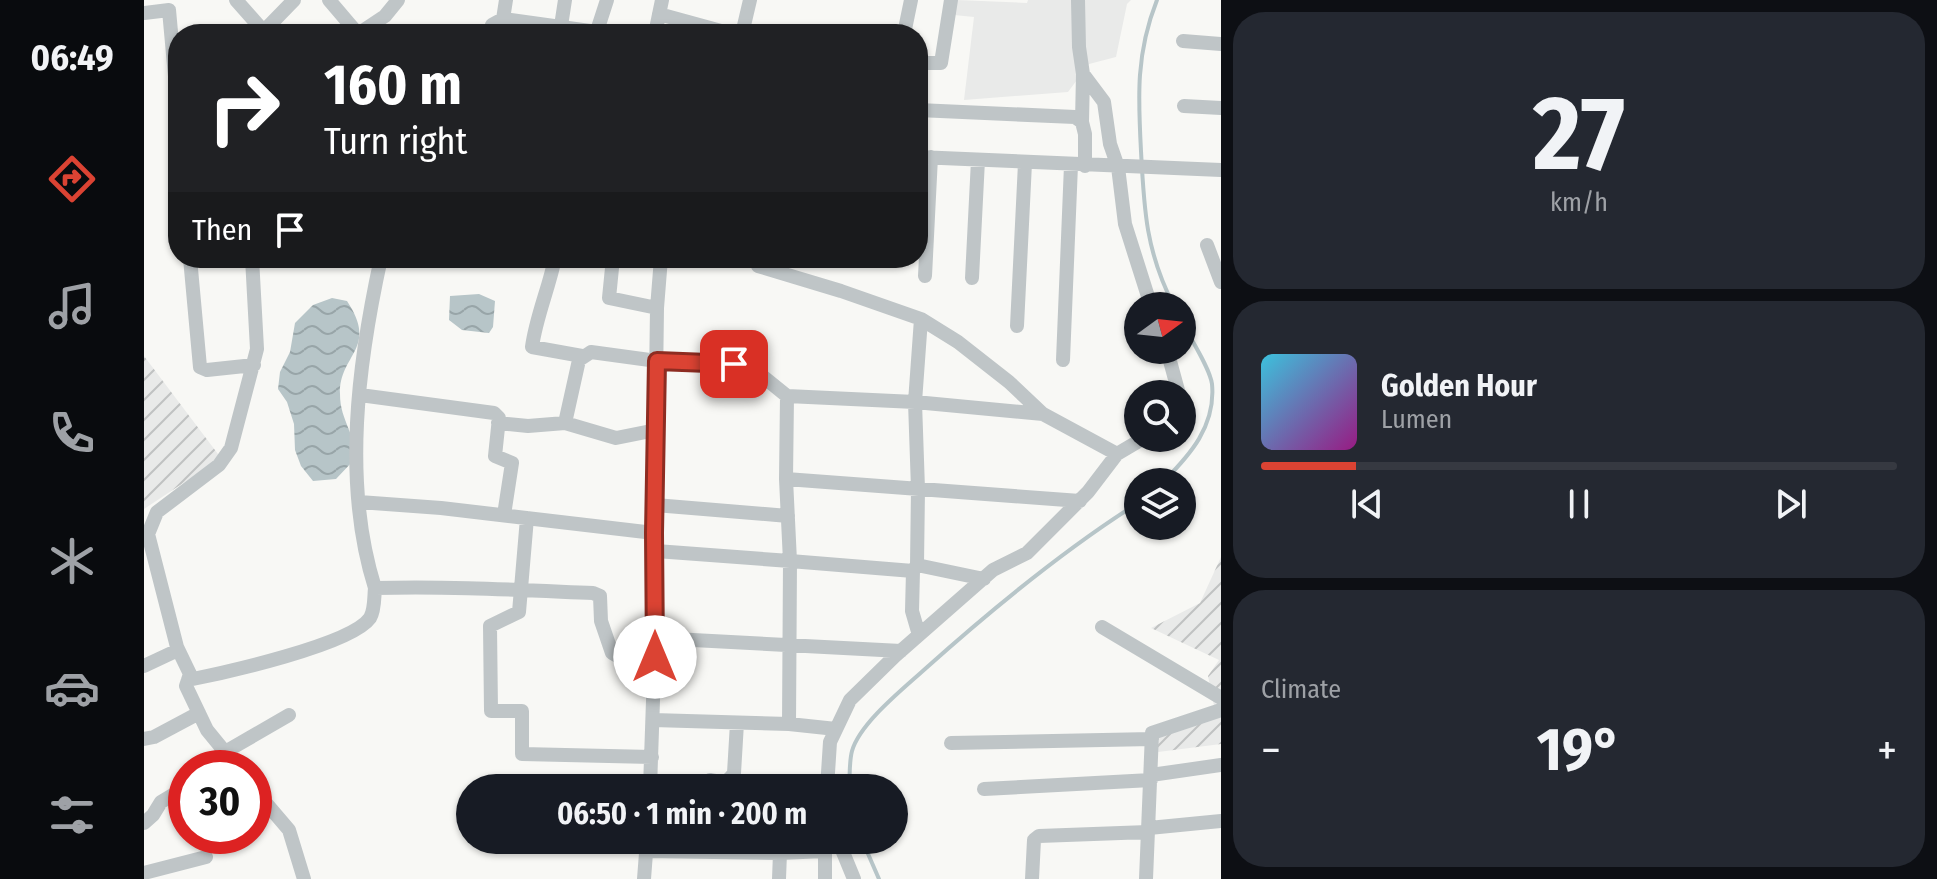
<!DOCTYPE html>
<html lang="en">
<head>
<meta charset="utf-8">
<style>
	body { margin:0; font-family:"Fira Sans Condensed",sans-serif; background:#242831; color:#f1f3f6; height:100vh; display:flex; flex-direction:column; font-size:30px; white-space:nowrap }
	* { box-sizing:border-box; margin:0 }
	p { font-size:26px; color:#9ea1a6 }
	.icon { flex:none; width:44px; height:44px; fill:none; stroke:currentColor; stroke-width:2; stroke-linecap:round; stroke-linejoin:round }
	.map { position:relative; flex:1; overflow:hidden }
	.details { display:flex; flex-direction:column; gap:12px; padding:12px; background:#0d0f14; width:716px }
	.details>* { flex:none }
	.top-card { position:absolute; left:24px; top:24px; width:760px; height:244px; border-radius:32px; box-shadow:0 2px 6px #0004; background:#202124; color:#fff; overflow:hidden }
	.needle { width:52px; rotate:75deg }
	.buttons { position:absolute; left:980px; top:292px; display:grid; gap:16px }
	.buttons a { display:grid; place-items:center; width:72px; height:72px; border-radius:50%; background:#171b24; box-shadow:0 2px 6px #0004; font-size:40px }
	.speed { position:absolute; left:24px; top:750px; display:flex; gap:16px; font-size:40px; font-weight:700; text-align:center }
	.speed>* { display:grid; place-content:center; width:104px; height:104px; border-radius:50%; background:#171b24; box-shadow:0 2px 6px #0004; line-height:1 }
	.speed .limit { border:12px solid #d22; background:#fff; color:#111 }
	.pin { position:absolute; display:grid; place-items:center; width:68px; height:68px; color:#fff; margin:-34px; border-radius:16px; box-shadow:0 4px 12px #0006 }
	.me { position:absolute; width:88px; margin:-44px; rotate:0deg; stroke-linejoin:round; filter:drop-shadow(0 0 6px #0008) }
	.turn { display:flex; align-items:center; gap:28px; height:168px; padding:0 24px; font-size:36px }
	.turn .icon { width:104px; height:104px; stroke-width:2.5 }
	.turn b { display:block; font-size:56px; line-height:68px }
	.then { display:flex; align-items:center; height:76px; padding:0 24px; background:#0003; gap:16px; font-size:30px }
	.big { font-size:60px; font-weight:700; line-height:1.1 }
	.details .tile { flex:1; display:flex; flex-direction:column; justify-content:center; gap:12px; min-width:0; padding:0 28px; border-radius:32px; background:#242831 }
	.details .dial { align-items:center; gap:0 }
	.dial b { font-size:104px; line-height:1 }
	.song { display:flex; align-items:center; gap:24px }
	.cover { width:96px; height:96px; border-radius:12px; background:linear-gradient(135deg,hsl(190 70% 55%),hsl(310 70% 35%)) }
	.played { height:8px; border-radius:4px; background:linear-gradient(90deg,#db4333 15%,#363941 15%) }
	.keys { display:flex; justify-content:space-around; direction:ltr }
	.heat { display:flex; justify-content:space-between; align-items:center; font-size:44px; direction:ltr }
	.trip { position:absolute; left:312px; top:774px; width:452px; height:80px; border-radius:40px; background:#171b24; box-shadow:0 2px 6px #0004; font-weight:700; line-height:80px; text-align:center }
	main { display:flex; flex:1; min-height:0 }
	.menu { display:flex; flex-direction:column; width:144px; justify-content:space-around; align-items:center; background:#090b0e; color:#9ea1a6 }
	.menu .icon { width:56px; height:56px }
	.menu .current { color:#db4333 }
	.menu b { font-size:36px; color:#f1f3f6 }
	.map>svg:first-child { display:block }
	.built { fill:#e9eae9 }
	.industrial { fill:url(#industrial-furrows) }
	.water { fill:url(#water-waves) }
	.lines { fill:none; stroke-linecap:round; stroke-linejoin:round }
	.stream { stroke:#b7c5c8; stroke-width:4 }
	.street { stroke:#bfc5c7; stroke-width:14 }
	.route-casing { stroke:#8e2c21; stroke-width:20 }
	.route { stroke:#db4333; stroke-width:14 }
</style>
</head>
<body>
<main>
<nav class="menu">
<b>06:49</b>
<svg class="icon current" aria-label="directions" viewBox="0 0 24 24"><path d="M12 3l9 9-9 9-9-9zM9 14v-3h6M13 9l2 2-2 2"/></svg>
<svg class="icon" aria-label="music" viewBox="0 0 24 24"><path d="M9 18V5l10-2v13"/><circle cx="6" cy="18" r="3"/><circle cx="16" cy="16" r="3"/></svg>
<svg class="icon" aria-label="phone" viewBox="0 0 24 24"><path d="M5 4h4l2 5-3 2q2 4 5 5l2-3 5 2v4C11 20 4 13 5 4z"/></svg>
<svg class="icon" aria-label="climate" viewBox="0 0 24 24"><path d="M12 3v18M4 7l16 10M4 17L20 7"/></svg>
<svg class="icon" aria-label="car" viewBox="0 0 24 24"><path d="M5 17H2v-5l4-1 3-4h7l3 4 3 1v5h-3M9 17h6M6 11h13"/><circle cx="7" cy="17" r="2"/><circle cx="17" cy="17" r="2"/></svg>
<svg class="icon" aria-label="filters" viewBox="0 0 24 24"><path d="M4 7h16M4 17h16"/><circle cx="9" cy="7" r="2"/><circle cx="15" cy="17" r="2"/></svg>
</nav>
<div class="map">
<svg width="1077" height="879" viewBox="0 0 1077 879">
	<defs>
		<pattern id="industrial-furrows" width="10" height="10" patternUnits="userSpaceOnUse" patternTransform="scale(2)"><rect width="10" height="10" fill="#e9eae9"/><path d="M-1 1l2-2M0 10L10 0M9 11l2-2" fill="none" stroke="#c0c2c2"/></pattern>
		<pattern id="water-waves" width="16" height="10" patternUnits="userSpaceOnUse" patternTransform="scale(2)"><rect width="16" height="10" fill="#b7c5c8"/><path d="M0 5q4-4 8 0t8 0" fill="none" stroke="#98a5a8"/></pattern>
	</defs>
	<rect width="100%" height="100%" fill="#f8f8f5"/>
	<!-- built -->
	<path class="built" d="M 813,0 L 883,3 L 884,0 L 987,0 L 983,4 L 972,57 L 945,64 L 924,92 L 820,100 L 830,17 L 810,15 Z"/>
	<!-- industrial -->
	<path class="industrial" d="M 0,356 L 77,458 L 0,509 Z
		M 1077,557 L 1077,744 L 1014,752 L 1012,735 L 1072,716 L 1064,676 L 1075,660 L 1007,628 L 1056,603 Z"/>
	<!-- water -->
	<path class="water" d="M 335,294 L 351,301 L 349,327 L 345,333 L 318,330 L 305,320 L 306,296 Z
		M 188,298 L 203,301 C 235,349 195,354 196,394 C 196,408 200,417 205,430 C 209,438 208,451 209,461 L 192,479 L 169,481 L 157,466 L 151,450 L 150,424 L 143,402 L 134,389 L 136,372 L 146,352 L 151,323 L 169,305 Z"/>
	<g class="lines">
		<!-- stream -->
		<path class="stream" d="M 1013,0 C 992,53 994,96 997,151 C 1000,210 1002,252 1030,306
			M 1019,482 C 1046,455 1072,426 1068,384 C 1066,368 1046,338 1038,322
			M 705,788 C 706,777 705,762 708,751 C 716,723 759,689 781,669 C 848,609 918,551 994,503
			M 718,840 L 735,879"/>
		<!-- street -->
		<path class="street" d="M 92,0 L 122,34
			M 185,0 L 214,34
			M 934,0 L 935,47 L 939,74 L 960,102 L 966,144 L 974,167 L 981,224 L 1007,306
			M 0,13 L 25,10 L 34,109
			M 515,14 L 588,34
			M 359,19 L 453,32
			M 417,26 L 421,0
			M 117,34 L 150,0
			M 214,34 L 241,16 L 254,0
			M 345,34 L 348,25 L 359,19 L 362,0
			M 452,34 L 463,0
			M 511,34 L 518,0
			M 598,34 L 606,0
			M 760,34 L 767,0
			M 1039,41 L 1077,44
			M 774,63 L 797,63 L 807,0
			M 1040,106 L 1077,108
			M 774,110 L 931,117 L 938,122 L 941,134 L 941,166
			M 938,122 L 939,74
			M 774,157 L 1077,170
			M 1063,245 L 1077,282
			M 46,258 L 56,367 L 63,370 L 110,365
			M 237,258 C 214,363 198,483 231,588 C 304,586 376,590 449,593 L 456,596 L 457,621 L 468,653 L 475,657 L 511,657
			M 411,258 C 405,288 392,317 388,347 L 438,356
			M 469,258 L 465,298 L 513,308
			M 615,258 L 614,266 L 697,291 L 777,319 L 814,342 L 865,382 L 899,414
			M 781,276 L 787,157
			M 828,278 L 834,160
			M 873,326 L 881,163
			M 1023,350 L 1035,394
			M 919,360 L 927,165
			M 216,395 L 350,413 L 355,418 L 351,456 L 368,463 L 360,515
			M 354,423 L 384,426 L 421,423 L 435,360 L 447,352 L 513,361 L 590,364 L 617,375 L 643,396 L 771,402 L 899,414 L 973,454 L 944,492 L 883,553 L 849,570 L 751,656 L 706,700 L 686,742 L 683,788
			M 421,423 L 472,438 L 512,430
			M 973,454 L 1000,438
			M 642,479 L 936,501
			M 215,502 L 297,508 L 510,533
			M 511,505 L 644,516
			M 383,518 L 375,612 L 346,626 L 347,711 L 378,711 L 378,754 L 508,757
			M 512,551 L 646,561 L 642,479 L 643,396
			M 773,565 L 840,579
			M 769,571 L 768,611 L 775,635
			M 958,627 L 1077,698
			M 511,638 L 757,651
			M 0,666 L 34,650
			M 44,680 C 79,673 207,645 226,618 C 231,610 230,597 231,588
			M 509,720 L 645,724 L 646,561 L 769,571 L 773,565 L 774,489 L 771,402 L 777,319
			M 645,724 L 692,729
			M 0,739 L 10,737 L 55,713
			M 807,743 L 1008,739
			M 81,752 L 145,715
			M 94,768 L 63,730 L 42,686 L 46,674 L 33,647 L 4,534 L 13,512 L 75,465 L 87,448 L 113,349 L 108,258
			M 1007,775 L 1077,765
			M 506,788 L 511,642 L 510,533 L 513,308 L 517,258
			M 566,788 L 566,780 C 577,782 583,784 590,773 L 593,723
			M 612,788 L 612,784
			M 110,789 L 145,830 L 160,879
			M 840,789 L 1007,780
			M 0,823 L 9,815 L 17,802 L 42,787
			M 1005,828 L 1077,821
			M 694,840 L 710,879
			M 502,851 L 636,853 L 635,879
			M 636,853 L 681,851 L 681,879
			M 0,873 L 62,857
			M 500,879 L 503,840
			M 888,879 L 890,840 L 895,836 L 1004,832
			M 1002,879 L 1008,733 L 1077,710"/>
	</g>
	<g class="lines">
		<!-- route casing -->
		<g class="route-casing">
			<path id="route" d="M 511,657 L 510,533 L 513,361 L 590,364"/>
		</g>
		<!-- route -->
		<use href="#route" class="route"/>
	</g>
</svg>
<div class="buttons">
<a><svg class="needle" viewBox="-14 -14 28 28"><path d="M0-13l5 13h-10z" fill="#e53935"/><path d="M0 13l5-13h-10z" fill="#9ea1a6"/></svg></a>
<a><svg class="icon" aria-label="search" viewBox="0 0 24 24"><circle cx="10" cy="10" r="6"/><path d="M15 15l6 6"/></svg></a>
<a><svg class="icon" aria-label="layers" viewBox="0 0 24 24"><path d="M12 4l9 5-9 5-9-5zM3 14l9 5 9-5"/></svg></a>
</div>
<div class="speed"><div class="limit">30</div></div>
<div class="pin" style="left:590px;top:364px;background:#d93025"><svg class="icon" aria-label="arrive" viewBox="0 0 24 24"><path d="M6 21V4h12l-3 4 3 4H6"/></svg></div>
<svg class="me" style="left:511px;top:657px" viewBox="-20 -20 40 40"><circle r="19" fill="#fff"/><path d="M0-13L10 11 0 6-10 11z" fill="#db4333"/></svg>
<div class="trip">06:50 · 1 min · 200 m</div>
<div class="top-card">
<div class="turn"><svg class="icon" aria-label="right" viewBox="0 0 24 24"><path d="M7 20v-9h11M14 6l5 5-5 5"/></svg><div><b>160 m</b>Turn right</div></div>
<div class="then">Then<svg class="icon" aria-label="arrive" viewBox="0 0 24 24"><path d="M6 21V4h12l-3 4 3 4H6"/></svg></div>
</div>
</div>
<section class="details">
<div class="tile dial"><b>27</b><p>km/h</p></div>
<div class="tile">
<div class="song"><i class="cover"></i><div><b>Golden Hour</b><p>Lumen</p></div></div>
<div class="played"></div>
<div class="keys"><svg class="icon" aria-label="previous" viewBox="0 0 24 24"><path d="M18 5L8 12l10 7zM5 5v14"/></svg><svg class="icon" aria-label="pause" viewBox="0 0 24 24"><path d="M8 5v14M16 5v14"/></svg><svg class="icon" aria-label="next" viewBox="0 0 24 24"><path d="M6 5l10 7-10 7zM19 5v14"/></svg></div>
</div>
<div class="tile"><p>Climate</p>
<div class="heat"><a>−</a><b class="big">19°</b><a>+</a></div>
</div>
</section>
</main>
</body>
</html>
